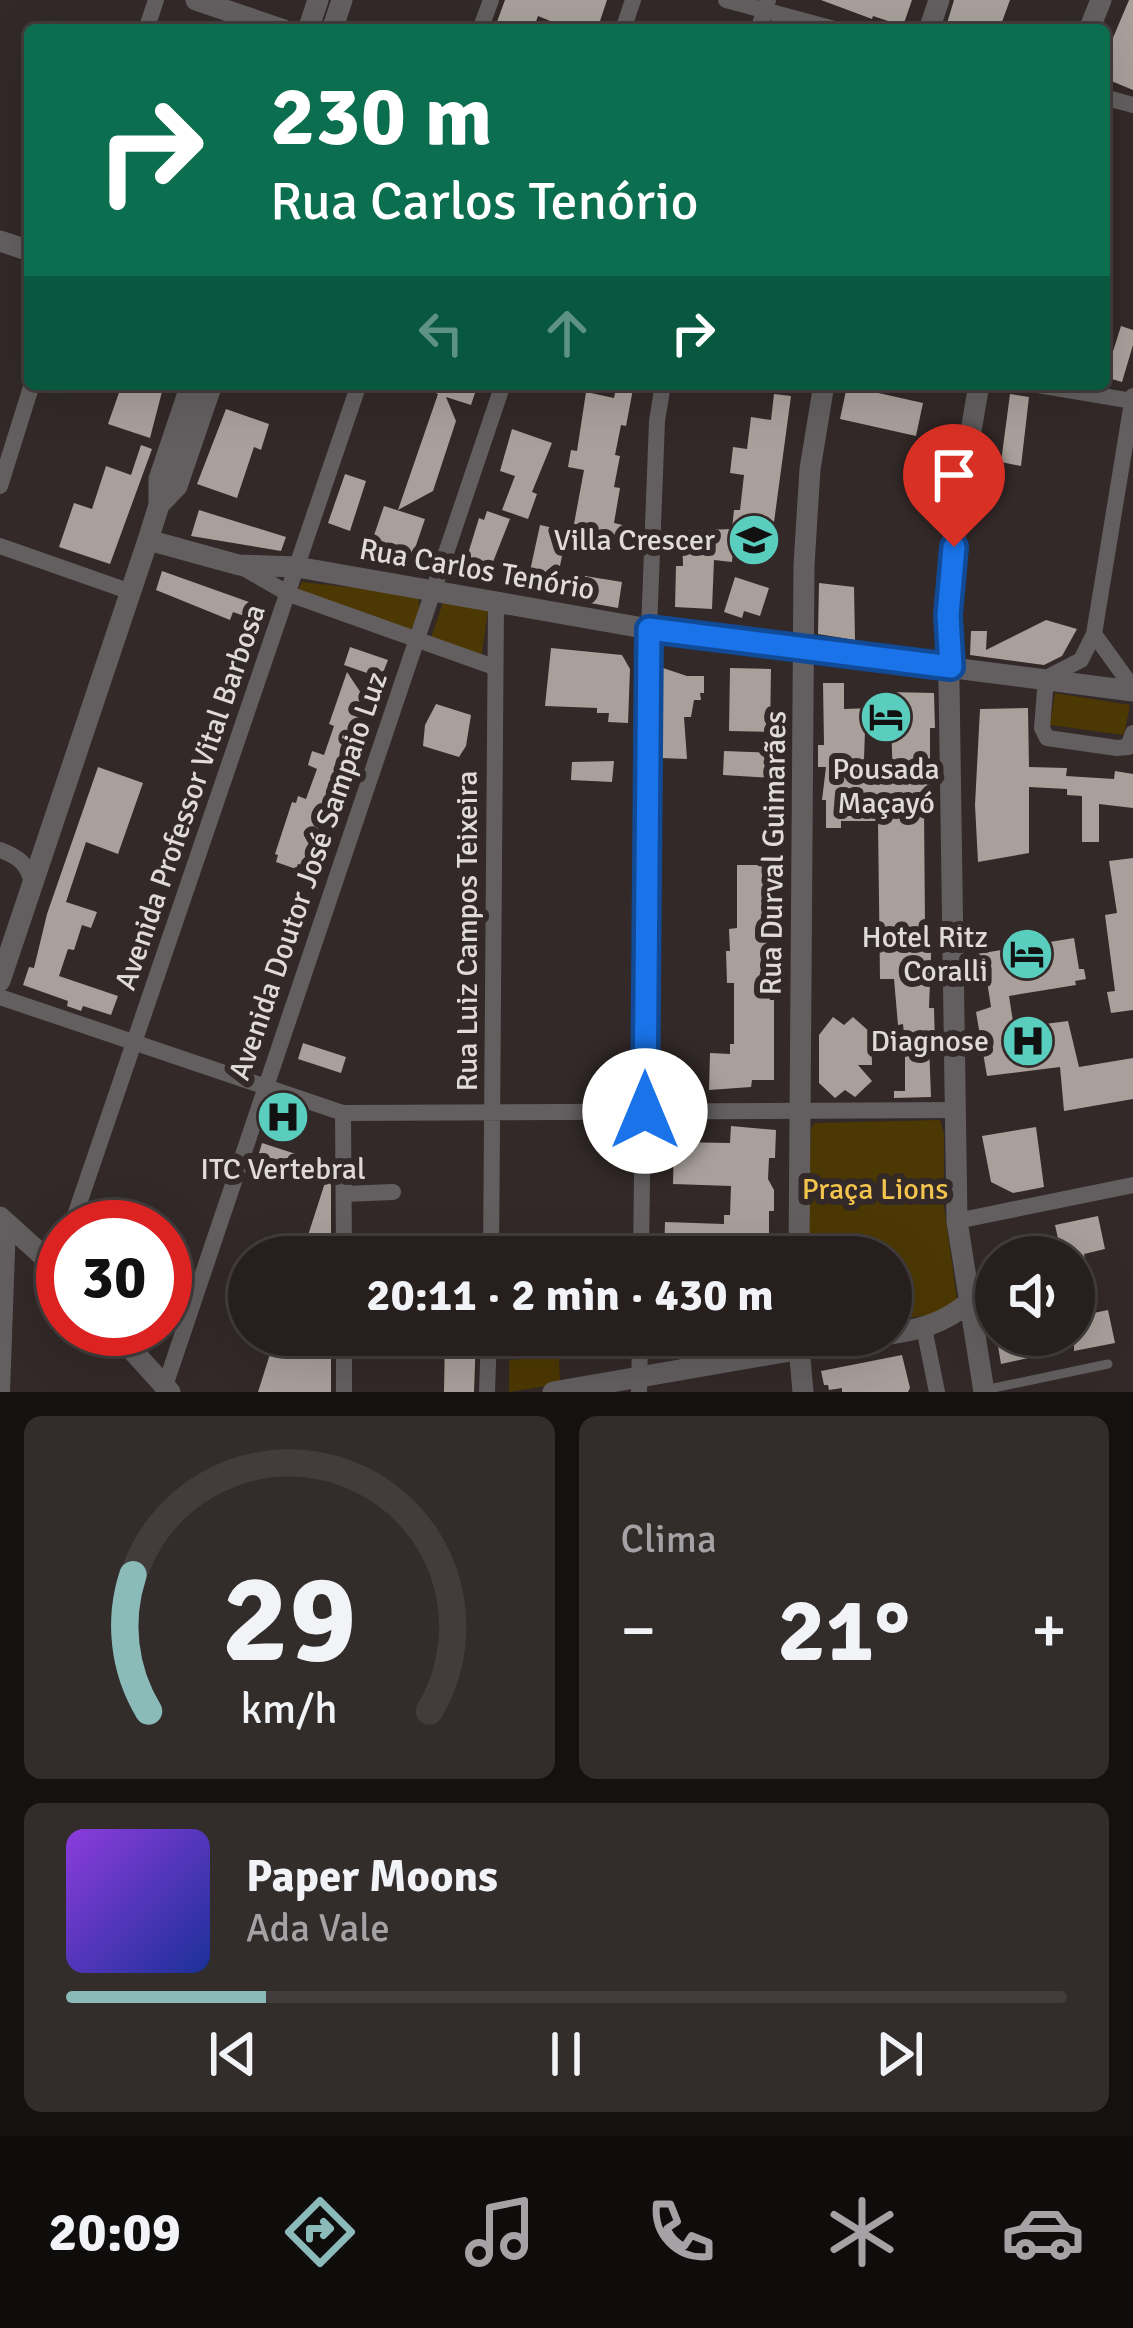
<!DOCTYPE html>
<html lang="pt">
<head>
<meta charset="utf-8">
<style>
	body { margin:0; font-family:Signika,sans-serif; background:#322c2b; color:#f1f3f6; height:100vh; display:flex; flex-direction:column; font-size:45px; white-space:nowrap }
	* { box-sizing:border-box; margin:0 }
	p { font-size:39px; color:#a4a2a4 }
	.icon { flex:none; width:66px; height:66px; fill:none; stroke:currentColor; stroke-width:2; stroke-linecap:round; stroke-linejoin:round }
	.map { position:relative; height:1392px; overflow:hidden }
	.panel { display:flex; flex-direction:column; gap:24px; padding:24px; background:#151110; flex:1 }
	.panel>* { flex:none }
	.banner { position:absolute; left:24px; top:24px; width:1086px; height:366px; border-radius:12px; box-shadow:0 12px 48px #0002,0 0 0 3px #423d3c; background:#0b6e4f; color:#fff; overflow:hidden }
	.fabs { position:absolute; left:975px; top:1236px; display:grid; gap:24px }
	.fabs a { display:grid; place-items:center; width:120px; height:120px; border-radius:50%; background:#261f1e; box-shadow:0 12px 48px #0002,0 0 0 3px #423d3c; font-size:60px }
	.speed { position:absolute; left:36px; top:1200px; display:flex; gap:24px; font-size:60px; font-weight:700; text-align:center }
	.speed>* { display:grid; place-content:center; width:156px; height:156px; border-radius:50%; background:#261f1e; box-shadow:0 12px 48px #0002,0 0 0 3px #423d3c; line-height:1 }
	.speed .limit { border:18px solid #d22; background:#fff; color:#111 }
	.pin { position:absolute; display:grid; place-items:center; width:102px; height:102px; color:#fff; margin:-123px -51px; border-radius:50% 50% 50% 0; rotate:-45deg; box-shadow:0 0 12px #0007 }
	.pin .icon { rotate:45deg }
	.me { position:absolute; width:132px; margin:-66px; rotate:0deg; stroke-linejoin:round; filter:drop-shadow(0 0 9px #0008) }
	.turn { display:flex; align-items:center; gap:42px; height:252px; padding:0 48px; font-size:54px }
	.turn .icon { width:156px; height:156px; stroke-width:2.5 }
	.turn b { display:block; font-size:84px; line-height:102px }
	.lanes { display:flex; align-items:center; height:114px; padding:0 48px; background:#0003; justify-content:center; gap:60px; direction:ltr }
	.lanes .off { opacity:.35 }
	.big { font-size:90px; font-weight:800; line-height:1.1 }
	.panel .widget { flex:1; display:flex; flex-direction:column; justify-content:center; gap:18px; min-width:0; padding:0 42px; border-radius:18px; background:#322c2b }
	.panel .dial { align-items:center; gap:0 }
	.dial svg { height:312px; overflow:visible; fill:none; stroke:#423d3c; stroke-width:7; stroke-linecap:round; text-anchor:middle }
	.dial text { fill:#f1f3f6; stroke:none }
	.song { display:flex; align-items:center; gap:36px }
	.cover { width:144px; height:144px; border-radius:18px; background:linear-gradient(135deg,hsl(270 70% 55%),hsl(230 70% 35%)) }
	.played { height:12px; border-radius:6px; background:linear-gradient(90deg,#8bbbb9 20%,#423d3c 20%) }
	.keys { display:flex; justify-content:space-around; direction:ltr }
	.heat { display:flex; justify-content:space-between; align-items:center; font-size:66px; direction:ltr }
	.panel .tiles { flex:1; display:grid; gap:24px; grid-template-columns:1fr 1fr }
	.widget:last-child { grid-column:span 2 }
	.trip { position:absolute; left:228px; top:1236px; width:684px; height:120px; border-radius:60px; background:#261f1e; box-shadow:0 12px 48px #0002,0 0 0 3px #423d3c; font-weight:800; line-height:120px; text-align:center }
	.tab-bar { display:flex; height:192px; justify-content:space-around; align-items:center; background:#0f0c0c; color:#a4a2a4 }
	.tab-bar .icon { width:84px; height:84px }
	.tab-bar .active { color:#8bbbb9 }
	.tab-bar b { font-size:54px; color:#f1f3f6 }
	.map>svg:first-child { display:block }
	.green { fill:#4c3802 }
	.building { fill:#a9a09b }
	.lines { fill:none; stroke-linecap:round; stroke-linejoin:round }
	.service { stroke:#635f61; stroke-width:9 }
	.minor { stroke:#635f61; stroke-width:16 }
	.tertiary { stroke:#635f61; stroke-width:21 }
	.route-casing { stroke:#114b97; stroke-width:30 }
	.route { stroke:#1a73e8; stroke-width:21 }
	.labels { text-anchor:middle; stroke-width:12; stroke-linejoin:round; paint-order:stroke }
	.poi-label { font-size:30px; fill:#e0dad9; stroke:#322928; text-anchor:end }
	.street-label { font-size:30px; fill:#e0dad9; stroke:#322928 }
	.park-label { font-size:30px; fill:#f2c34d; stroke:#322928 }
</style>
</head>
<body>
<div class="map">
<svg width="1133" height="1392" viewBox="0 0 1133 1392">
	<rect width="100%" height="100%" fill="#322928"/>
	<!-- green -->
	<path class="green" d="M 302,582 L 418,595 L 420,617 L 408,633 L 297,591 Z
		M 443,602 L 488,611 L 481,659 L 430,641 Z
		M 1055,693 L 1130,705 L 1124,735 L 1050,725 Z
		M 940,1120 L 944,1134 L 944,1206 L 957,1299 L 950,1311 L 891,1321 L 891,1257 L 806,1257 L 811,1128 L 815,1123 Z
		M 559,1356 L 560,1384 L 509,1392 L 509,1360 Z"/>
	<!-- building -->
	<path class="building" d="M 505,0 L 607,0 L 597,30 L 558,30 L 560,25 L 538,16 L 533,30 L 494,30 Z
		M 821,0 L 912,0 L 903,26 L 873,16 L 872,19 Z
		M 954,0 L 1010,0 L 999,30 L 945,30 Z
		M 1129,0 L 1133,0 L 1133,90 L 1104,78 L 1104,59 Z
		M 1121,326 L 1133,330 L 1133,345 L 1122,382 L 1105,377 Z
		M 125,384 L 164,384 L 150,438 L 108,424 L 121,387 L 125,389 Z
		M 415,384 L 460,384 L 476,390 L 471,405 L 446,397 L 456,421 L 433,491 L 398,510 L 438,394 Z
		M 617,384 L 634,384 L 626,426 L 621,425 L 615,455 L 620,456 L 614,487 L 620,488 L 614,523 L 627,526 L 623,549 L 571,540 L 584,470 L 568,467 L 571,450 L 577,451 L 586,392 L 614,398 Z
		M 847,386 L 923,403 L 916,436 L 840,419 Z
		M 774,394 L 791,396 L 772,537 L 734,534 L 732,562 L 714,560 L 712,609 L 675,607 L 676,566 L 683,566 L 682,531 L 732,529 L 734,510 L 740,510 L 744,475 L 730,473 L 733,447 L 747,449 L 751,417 L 771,420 Z
		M 1010,394 L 1029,397 L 1021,466 L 1001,462 Z
		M 226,409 L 269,424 L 261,450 L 254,447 L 237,498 L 197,484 Z
		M 512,429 L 552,443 L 532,492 L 537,494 L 528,519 L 502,510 L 515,476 L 500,471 Z
		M 141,445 L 152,449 L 110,564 L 59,547 L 74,503 L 92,509 L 106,466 L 131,475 Z
		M 345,474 L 366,481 L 350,531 L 328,523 Z
		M 384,506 L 425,519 L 411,560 L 370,547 Z
		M 199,510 L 286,537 L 281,551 L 191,536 Z
		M 487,511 L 510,519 L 491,567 L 495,568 L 489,586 L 460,580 L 479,518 L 484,520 Z
		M 540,525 L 567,531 L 558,576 L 584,582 L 585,576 L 622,582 L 618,608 L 518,590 L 522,575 L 527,576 L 530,571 Z
		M 162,571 L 266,608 L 261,622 L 233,612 L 230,620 L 156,590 Z
		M 735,577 L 769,588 L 760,616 L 744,611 L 742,618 L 724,612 Z
		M 819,583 L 854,587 L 855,640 L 818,634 Z
		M 1046,620 L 1077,629 L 1062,656 L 1044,665 L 970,655 L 971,631 L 987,631 L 986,650 Z
		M 350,647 L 388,660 L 381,678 L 344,665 Z
		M 551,648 L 622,655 L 630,669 L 628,723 L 608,722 L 609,713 L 597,713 L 597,708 L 545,706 Z
		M 663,668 L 687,676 L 704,676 L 704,693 L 700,693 L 701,700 L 694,700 L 691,717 L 684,717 L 687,759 L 661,758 Z
		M 730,668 L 771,669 L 770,732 L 729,731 Z
		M 347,672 L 369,705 L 352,741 L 312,866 L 298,864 L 296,869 L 276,862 L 278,855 L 275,854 L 292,802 L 296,803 L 298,796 L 306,799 L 317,769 L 308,765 L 312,751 L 324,755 L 334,726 L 329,724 Z
		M 823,683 L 844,683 L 844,709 L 873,708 L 872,731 L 865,731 L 864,759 L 871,759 L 871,781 L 893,781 L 890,692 L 934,693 L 935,728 L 930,728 L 930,809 L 924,809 L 925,924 L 930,924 L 932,930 L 929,1008 L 934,1008 L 935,1044 L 929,1044 L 931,1097 L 894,1098 L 894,1091 L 905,1091 L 905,1045 L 903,1024 L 898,1025 L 894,979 L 880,979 L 878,821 L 841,821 L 841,828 L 826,828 L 826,800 L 822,800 L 826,767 L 818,767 L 818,745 L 824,745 Z
		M 436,704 L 471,715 L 466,746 L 459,757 L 423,746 L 425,725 Z
		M 1028,708 L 1029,767 L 1067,768 L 1066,776 L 1114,779 L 1115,771 L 1133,774 L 1133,808 L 1099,804 L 1099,842 L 1082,842 L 1082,796 L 1067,795 L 1067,789 L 1029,787 L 1029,853 L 978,862 L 975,805 L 980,709 Z
		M 724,751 L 775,753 L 774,778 L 723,775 Z
		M 614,761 L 612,782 L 571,780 L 572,762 Z
		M 98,767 L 143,783 L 118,854 L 86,842 L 66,902 L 97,912 L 91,928 L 82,925 L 74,950 L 68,949 L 59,976 L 118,996 L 111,1015 L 83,1006 L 81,1011 L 67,1006 L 68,1001 L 23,985 L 29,967 L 34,968 L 47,914 Z
		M 1133,858 L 1133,1010 L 1111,1013 L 1107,992 L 1115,991 L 1105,915 L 1117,913 L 1109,861 Z
		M 737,865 L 778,865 L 778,918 L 766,918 L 770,1000 L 774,1000 L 774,1080 L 752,1080 L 751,1087 L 709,1090 L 710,1053 L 730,1054 L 730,1044 L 734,1044 L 734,983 L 727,983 L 726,951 L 730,951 L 729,929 L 737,928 Z
		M 1074,938 L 1079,969 L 1084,969 L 1086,979 L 1075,981 L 1076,985 L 1009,996 L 1014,1028 L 1068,1021 L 1079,1067 L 1133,1058 L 1133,1099 L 1064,1111 L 1060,1067 L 987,1076 L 976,1012 L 991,1007 L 985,968 L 979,969 L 977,954 Z
		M 833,1017 L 844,1025 L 853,1017 L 871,1033 L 872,1065 L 858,1065 L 872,1081 L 855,1097 L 845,1090 L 835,1098 L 819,1083 L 819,1035 Z
		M 303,1043 L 346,1057 L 341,1073 L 298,1059 Z
		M 731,1126 L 776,1130 L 775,1158 L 769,1158 L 768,1179 L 774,1190 L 774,1211 L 769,1211 L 769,1245 L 703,1245 L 702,1257 L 664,1257 L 665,1222 L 724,1224 L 724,1215 L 730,1215 L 731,1186 L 673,1184 L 674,1142 L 730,1143 Z
		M 1036,1127 L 1044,1187 L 1013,1193 L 991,1182 L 982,1136 Z
		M 262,1143 L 299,1155 L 293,1175 L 256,1163 Z
		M 331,1164 L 331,1257 L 301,1257 Z
		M 1098,1216 L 1105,1249 L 1084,1254 L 1090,1280 L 1074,1283 L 1074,1257 L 1062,1257 L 1055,1225 Z
		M 1108,1310 L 1115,1343 L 1074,1351 L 1074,1317 Z
		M 276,1335 L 331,1335 L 331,1392 L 258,1392 Z
		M 445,1335 L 476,1335 L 474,1392 L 444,1392 Z
		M 1024,1335 L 1055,1335 L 1059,1351 L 1001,1364 L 998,1346 L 1025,1340 Z
		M 504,1337 L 560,1338 L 559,1355 L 504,1356 Z
		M 902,1355 L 910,1388 L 908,1392 L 842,1392 L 842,1388 L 829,1390 L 828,1385 L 824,1385 L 821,1371 Z"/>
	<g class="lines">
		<!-- service -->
		<path class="service" d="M 972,1325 L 996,1320
			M 984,1390 L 1108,1364"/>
		<!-- minor -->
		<path class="minor" d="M 726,0 L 838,30
			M 146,30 L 156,0
			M 480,30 L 491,0
			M 623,30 L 633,0
			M 758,30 L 768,0
			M 1104,97 L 1133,105
			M 1032,384 L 1133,401
			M 1133,396 L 1094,634 L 1081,660 L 1046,678 L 1042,728 L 1047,738 L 1117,748 L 1128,747 L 1133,733
			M 0,486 L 32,384
			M 0,546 L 131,592
			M 240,566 L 289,594 L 494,667
			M 1094,634 L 1133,688
			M 0,850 C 19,857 28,864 32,884
			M 0,997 L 343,1113 L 957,1110
			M 343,1113 L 344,1257
			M 344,1194 L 393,1192
			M 957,1221 L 1133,1185
			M 71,1227 L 359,384
			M 491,1257 L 496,604
			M 641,1257 L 649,629 L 657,421 L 663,384
			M 924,1328 L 937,1392
			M 344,1335 L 344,1392
			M 165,1386 L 503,384
			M 2,1392 L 8,1223
			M 487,1392 L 489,1335
			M 639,1392 L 640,1335"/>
		<!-- tertiary -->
		<path class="tertiary" d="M 196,0 L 284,30
			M 308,30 L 318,0
			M 332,30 L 342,0
			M 929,30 L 939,0
			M 1089,30 L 1101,0
			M 0,241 L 30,251
			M 979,384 L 957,513 L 948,615 L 957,1221 L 984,1392
			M 159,505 L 177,486 L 212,384
			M 148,540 L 239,565 L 297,567 L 649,629 L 1133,691
			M 0,981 L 148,540 L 159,505 L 159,479 L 191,384
			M 0,1217 L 63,1274
			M 799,1257 L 804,565 L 810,469 L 824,384
			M 113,1329 L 170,1392
			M 891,1334 C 921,1329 944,1323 968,1303
			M 798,1336 L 803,1392
			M 553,1392 L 882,1335"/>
	</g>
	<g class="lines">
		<!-- route casing -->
		<g class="route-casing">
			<path id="route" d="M 645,1111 L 649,629 L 951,667 L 948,615 L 954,547"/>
		</g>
		<!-- route -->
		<use href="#route" class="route"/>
	</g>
	<!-- icons -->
	<defs>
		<g id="school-disc" transform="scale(2.7)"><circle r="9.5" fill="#59cebf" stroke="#322928"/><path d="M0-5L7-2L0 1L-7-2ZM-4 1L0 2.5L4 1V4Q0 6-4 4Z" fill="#111"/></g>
		<g id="hotel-disc" transform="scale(2.7)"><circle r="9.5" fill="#59cebf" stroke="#322928"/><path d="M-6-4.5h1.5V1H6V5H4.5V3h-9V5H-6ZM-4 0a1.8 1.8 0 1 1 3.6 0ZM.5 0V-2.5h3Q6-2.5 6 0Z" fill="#111"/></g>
		<g id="hospital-disc" transform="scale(2.7)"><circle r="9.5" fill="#59cebf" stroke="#322928"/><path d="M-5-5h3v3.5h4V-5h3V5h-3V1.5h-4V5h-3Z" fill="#111"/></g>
	</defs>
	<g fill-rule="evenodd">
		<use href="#school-disc" x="754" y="540"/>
		<use href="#hotel-disc" x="886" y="717"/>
		<use href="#hotel-disc" x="1027" y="954"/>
		<use href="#hospital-disc" x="1028" y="1041"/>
		<use href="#hospital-disc" x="283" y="1117"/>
	</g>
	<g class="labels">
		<!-- poi labels -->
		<g class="poi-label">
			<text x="715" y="550">Villa Crescer</text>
			<text x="886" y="779" text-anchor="middle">Pousada<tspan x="886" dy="34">Maçayó</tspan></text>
			<text x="988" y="947">Hotel Ritz<tspan x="988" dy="34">Coralli</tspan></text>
			<text x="989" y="1051">Diagnose</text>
			<text x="283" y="1179" text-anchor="middle">ITC Vertebral</text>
		</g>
		<!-- street labels -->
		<g class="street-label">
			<text transform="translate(477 569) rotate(10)" y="10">Rua Carlos Tenório</text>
			<text transform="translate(190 797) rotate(-71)" y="10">Avenida Professor Vital Barbosa</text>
			<text transform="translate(773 853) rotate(-89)" y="10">Rua Durval Guimarães</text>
			<text transform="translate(308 876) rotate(-71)" y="10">Avenida Doutor José Sampaio Luz</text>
			<text transform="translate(467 931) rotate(-90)" y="10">Rua Luiz Campos Teixeira</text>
		</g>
		<!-- park labels -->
		<g class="park-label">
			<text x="875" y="1199">Praça Lions</text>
		</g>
	</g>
</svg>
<div class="fabs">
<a><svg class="icon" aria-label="sound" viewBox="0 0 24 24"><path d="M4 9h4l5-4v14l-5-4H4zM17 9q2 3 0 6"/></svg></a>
</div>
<div class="speed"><div class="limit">30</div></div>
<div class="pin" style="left:954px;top:547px;background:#d93025"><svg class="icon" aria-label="arrive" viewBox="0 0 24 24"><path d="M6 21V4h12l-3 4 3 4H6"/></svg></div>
<svg class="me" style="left:645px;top:1111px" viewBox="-20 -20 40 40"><circle r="19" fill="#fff"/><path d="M0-13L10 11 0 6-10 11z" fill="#1a73e8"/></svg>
<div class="trip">20:11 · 2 min · 430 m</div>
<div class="banner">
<div class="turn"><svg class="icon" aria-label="right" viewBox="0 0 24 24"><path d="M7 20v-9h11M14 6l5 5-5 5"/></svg><div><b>230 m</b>Rua Carlos Tenório</div></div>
<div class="lanes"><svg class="icon off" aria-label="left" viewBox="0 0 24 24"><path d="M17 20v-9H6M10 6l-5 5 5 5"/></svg><svg class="icon off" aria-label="ahead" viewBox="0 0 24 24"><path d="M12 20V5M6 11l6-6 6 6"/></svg><svg class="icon" aria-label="right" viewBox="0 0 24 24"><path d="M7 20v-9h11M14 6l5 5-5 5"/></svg></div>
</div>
</div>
<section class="panel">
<div class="tiles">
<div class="widget dial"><svg viewBox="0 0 100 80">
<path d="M14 69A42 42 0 1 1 86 69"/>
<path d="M14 69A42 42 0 0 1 10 34" stroke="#8bbbb9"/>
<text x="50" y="56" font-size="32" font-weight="700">29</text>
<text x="50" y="72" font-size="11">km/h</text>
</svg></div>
<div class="widget"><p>Clima</p>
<div class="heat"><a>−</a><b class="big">21°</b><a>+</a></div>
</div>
<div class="widget">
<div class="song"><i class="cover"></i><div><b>Paper Moons</b><p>Ada Vale</p></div></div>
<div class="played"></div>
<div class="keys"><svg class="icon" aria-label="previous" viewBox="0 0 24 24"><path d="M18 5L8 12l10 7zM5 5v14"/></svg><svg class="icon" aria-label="pause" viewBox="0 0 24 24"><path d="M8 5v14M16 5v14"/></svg><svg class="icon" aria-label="next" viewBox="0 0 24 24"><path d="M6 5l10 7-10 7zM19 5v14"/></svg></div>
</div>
</div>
</section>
<nav class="tab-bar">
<b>20:09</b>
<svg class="icon active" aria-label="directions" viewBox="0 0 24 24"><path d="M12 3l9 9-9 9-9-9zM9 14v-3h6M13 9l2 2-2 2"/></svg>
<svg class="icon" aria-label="music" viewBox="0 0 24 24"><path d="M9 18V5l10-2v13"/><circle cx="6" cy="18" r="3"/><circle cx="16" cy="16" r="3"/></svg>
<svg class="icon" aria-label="phone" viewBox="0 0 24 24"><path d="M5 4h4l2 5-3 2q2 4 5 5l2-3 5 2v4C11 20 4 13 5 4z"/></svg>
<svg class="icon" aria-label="climate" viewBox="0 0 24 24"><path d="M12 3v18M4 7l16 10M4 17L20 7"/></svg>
<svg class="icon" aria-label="car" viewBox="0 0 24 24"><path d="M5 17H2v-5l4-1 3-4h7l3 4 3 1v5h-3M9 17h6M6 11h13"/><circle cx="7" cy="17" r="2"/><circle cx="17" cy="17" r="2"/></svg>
</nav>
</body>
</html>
